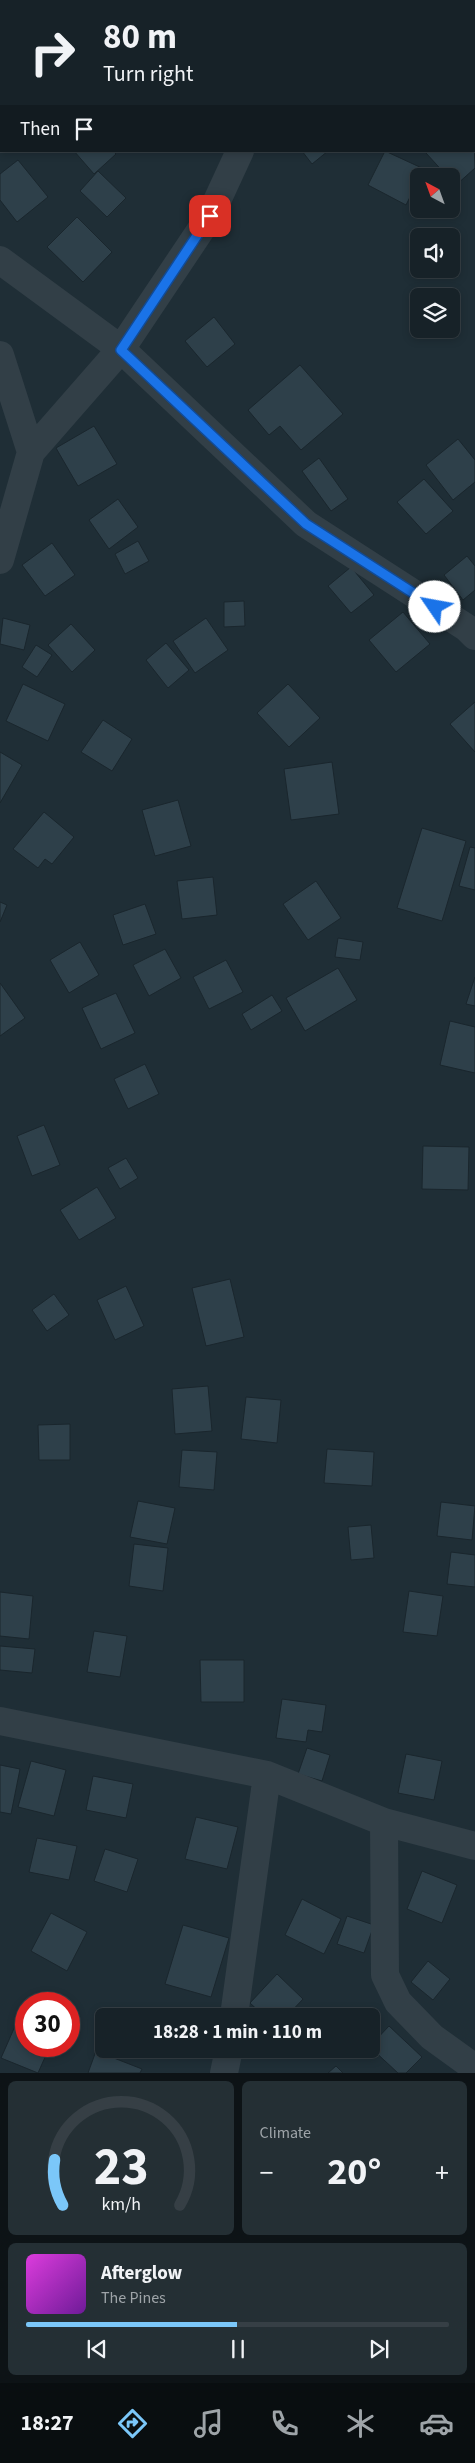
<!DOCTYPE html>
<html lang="en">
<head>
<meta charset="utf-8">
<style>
	body { margin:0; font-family:"Source Sans 3",sans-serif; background:#242f34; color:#f1f3f6; height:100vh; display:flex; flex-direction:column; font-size:19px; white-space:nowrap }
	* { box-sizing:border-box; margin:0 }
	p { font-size:16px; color:#9ea4a8 }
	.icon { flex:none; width:28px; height:28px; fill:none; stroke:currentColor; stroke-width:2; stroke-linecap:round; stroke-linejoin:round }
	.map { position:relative; height:2073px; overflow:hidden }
	.panel { display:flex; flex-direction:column; gap:8px; padding:8px; background:#0d1316; flex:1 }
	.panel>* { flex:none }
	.hud { position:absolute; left:0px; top:0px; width:475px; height:152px; box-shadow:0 2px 8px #0003,0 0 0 1px #363f45; background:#172228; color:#f1f3f6; overflow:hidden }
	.needle { width:32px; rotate:319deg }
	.buttons { position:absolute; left:410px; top:168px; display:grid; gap:10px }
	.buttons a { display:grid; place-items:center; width:50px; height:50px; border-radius:8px; background:#172228; box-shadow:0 2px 8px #0003,0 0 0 1px #363f45; font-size:25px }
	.speed { position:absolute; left:15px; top:1992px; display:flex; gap:10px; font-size:25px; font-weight:700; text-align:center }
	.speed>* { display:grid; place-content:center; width:65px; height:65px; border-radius:50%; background:#172228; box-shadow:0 2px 8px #0003,0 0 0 1px #363f45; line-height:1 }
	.speed .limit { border:8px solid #d22; background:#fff; color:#111 }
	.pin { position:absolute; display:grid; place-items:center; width:42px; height:42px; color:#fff; margin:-21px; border-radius:10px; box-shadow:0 2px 8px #0006 }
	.me { position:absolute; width:55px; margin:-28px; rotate:303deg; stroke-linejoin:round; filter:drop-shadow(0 0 4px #0008) }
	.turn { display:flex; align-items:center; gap:18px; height:105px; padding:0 20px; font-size:22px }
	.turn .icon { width:65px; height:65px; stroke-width:2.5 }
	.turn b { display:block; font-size:35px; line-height:42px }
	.then { display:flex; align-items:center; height:48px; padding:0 20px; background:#0003; gap:10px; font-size:19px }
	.big { font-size:38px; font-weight:700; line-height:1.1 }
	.panel .tile { flex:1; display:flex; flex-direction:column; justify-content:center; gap:8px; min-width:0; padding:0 18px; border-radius:8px; background:#242f34 }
	.panel .dial { align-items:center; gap:0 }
	.dial svg { height:130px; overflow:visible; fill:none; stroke:#363f45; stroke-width:7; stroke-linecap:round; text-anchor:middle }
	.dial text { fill:#f1f3f6; stroke:none }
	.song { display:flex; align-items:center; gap:15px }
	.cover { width:60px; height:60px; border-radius:8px; background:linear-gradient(135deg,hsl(300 70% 55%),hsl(280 70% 35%)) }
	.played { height:5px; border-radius:2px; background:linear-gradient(90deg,#7bc7f9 50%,#363f45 50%) }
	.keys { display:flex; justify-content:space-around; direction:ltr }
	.heat { display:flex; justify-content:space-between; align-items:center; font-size:28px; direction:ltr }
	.panel .tiles { flex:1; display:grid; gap:8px; grid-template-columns:1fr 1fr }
	.tile:last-child { grid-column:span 2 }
	.trip { position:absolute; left:95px; top:2008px; width:285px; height:50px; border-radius:8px; background:#172228; box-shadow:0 2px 8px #0003,0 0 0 1px #363f45; font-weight:700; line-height:50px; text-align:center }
	.tab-bar { display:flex; height:80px; justify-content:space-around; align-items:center; background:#090e10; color:#9ea4a8 }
	.tab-bar .icon { width:35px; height:35px }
	.tab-bar .current { color:#7bc7f9 }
	.tab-bar b { font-size:22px; color:#f1f3f6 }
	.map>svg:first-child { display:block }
	.building { fill:#2e404a; stroke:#1a262d }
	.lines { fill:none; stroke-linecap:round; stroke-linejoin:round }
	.minor { stroke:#323f47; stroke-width:28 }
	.route-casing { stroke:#114b97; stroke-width:12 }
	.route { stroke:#1a73e8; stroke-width:9 }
</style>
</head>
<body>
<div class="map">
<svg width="475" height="2073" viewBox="0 0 475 2073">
	<rect width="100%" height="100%" fill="#1f2e36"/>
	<!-- building -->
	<path class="building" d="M 155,0 L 204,0 L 202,1 Z
		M 367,0 L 430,0 L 431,1 L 366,1 Z
		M 1,47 L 1,99 L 0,100 L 0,48 Z
		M 474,139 L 475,168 L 455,186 L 451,181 L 451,176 L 447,176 L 426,153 L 429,151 L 474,151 Z
		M 74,151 L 113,151 L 116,154 L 94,174 Z
		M 302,151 L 328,151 L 312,164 Z
		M 385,151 L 424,169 L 406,205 L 368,185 Z
		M 18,160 L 48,197 L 17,222 L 0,200 L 0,174 Z
		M 98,171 L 126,198 L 107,217 L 80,191 Z
		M 77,217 L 112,252 L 83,282 L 47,247 Z
		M 214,317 L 235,344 L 207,367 L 185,341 Z
		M 300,365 L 343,414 L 301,450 L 280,426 L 269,435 L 248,410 Z
		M 94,426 L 117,464 L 78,486 L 56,448 Z
		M 458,439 L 475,460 L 475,482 L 453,500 L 426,465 Z
		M 319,458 L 348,499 L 331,511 L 302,471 Z
		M 424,479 L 453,511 L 426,534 L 397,502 Z
		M 118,499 L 138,527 L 109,549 L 89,520 Z
		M 138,541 L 149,561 L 125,574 L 115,554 Z
		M 52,543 L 75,575 L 45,596 L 22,565 Z
		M 467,556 L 475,566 L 475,590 L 463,600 L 444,575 Z
		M 351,567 L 374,595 L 351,613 L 328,586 Z
		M 244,601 L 245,626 L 224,627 L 224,602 Z
		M 403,612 L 430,644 L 396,672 L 369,640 Z
		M 3,618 L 30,625 L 24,650 L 0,644 Z
		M 206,618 L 228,650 L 195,673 L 173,641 Z
		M 71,624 L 95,650 L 72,672 L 48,645 Z
		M 166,643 L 189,670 L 168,688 L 146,660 Z
		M 36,645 L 52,655 L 37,677 L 22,667 Z
		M 23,684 L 65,704 L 48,741 L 6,721 Z
		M 288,684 L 320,718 L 289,747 L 257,713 Z
		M 475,702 L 475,752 L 450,724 Z
		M 103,720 L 132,739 L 112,771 L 81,752 Z
		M 0,752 L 22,765 L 0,803 Z
		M 332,762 L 339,814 L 291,820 L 284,769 Z
		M 178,800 L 191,846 L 155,856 L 142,810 Z
		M 44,812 L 74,837 L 52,864 L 45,859 L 38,868 L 13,849 Z
		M 422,828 L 466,841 L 442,921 L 397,908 Z
		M 470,847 L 475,848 L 475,890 L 459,886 Z
		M 213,877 L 217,915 L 182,919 L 177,881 Z
		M 316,881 L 341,918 L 308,940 L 283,904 Z
		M 0,902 L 7,905 L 0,922 Z
		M 145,904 L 156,934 L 123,945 L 113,915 Z
		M 338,938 L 363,942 L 360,960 L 335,957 Z
		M 80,942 L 99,975 L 69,993 L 50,960 Z
		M 165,949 L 181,978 L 149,996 L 133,965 Z
		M 226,960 L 243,992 L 209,1009 L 193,977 Z
		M 338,968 L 357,1000 L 305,1031 L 286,998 Z
		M 475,977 L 475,1006 L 466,1004 Z
		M 0,983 L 25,1018 L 0,1036 Z
		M 116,993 L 135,1033 L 101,1049 L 82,1008 Z
		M 272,995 L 282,1011 L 251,1030 L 242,1014 Z
		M 450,1021 L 475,1027 L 475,1073 L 440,1065 Z
		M 145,1064 L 159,1094 L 128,1109 L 114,1079 Z
		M 44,1125 L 60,1165 L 32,1176 L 17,1136 Z
		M 423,1146 L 469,1147 L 468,1190 L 422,1189 Z
		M 126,1158 L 138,1178 L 120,1189 L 108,1168 Z
		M 97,1187 L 116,1218 L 79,1240 L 60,1210 Z
		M 230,1279 L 244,1337 L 206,1346 L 192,1288 Z
		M 126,1286 L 144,1326 L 115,1340 L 97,1300 Z
		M 54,1294 L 69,1315 L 47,1331 L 32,1310 Z
		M 208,1386 L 212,1431 L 175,1434 L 172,1389 Z
		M 246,1397 L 281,1400 L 277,1443 L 241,1439 Z
		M 70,1424 L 70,1460 L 39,1460 L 38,1425 Z
		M 327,1449 L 374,1452 L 372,1486 L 324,1483 Z
		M 182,1450 L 217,1452 L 214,1490 L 179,1487 Z
		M 138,1501 L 175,1508 L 167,1544 L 130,1537 Z
		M 441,1502 L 475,1506 L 472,1540 L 437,1536 Z
		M 371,1525 L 374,1558 L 351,1560 L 348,1527 Z
		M 134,1544 L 168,1548 L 163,1591 L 129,1586 Z
		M 451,1552 L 475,1555 L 475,1587 L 447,1584 Z
		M 409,1591 L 443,1596 L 437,1636 L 403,1632 Z
		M 0,1592 L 33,1596 L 29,1639 L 0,1636 Z
		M 94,1631 L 127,1636 L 120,1677 L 87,1672 Z
		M 0,1646 L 35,1649 L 32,1673 L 0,1670 Z
		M 200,1660 L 244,1660 L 244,1702 L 201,1702 Z
		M 282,1699 L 326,1705 L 322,1732 L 308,1730 L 306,1742 L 276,1738 Z
		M 307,1748 L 330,1755 L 322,1781 L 298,1774 Z
		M 406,1754 L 442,1761 L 434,1800 L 398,1793 Z
		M 31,1761 L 66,1770 L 54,1816 L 18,1807 Z
		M 0,1765 L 20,1769 L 11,1814 L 0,1812 Z
		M 93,1776 L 133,1784 L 126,1818 L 86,1810 Z
		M 196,1817 L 238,1827 L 227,1869 L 185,1859 Z
		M 37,1838 L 77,1846 L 69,1880 L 29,1872 Z
		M 105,1849 L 138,1859 L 127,1892 L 94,1881 Z
		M 422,1871 L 457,1885 L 442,1923 L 407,1909 Z
		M 302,1899 L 341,1919 L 324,1954 L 285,1935 Z
		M 51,1913 L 87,1932 L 67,1971 L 31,1951 Z
		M 347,1916 L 374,1925 L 364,1953 L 337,1944 Z
		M 183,1925 L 229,1938 L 211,1997 L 165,1984 Z
		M 428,1961 L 450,1979 L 433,2000 L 411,1982 Z
		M 277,1974 L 303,1999 L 287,2016 L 264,2016 L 250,2003 Z
		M 104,2019 L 104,2048 L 95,2045 Z
		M 16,2024 L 26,2029 L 26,2046 L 50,2046 L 38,2073 L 1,2058 Z
		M 389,2026 L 422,2057 L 406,2073 L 398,2073 L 371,2048 L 371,2045 Z
		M 96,2051 L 142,2069 L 140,2073 L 88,2073 Z
		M 336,2066 L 343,2073 L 328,2073 Z"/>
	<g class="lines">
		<!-- minor -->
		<path class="minor" d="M 305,1 L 306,0
			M 0,260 L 121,349 L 306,524 L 467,628 L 475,636
			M 0,355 L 31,452
			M 0,560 L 31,452 L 121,349 L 210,216 L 240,151
			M 0,1721 L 267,1775 L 384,1822 L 475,1846
			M 384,1822 L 385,1975 L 398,2002 L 432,2037 L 475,2068
			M 234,2016 L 267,1775
			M 224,2073 L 229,2049"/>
	</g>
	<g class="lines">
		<!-- route casing -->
		<g class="route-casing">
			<path id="route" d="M 210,216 L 121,350 L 306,524 L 435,607"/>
		</g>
		<!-- route -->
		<use href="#route" class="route"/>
	</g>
</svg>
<div class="buttons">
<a><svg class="needle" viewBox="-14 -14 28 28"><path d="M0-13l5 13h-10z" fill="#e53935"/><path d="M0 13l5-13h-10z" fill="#9ea4a8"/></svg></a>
<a><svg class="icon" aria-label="sound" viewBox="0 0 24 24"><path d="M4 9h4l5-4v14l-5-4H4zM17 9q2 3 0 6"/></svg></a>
<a><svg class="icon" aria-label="layers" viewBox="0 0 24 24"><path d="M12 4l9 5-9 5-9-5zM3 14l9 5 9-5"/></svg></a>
</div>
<div class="speed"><div class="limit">30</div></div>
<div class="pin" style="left:210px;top:216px;background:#d93025"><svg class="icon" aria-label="arrive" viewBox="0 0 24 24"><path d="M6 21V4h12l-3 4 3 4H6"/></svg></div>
<svg class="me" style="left:435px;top:607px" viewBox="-20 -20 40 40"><circle r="19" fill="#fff"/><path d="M0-13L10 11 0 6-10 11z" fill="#1a73e8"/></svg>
<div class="trip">18:28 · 1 min · 110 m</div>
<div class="hud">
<div class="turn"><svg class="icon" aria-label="right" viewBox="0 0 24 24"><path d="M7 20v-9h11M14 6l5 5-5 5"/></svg><div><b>80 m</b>Turn right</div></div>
<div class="then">Then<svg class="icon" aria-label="arrive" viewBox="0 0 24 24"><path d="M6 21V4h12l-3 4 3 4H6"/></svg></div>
</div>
</div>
<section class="panel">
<div class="tiles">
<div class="tile dial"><svg viewBox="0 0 100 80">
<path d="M14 69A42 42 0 1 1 86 69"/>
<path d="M14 69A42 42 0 0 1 9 41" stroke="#7bc7f9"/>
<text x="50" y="56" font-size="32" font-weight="700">23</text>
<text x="50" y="72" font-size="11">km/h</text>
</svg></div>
<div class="tile"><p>Climate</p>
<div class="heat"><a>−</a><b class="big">20°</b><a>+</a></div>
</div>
<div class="tile">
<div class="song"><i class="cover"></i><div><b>Afterglow</b><p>The Pines</p></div></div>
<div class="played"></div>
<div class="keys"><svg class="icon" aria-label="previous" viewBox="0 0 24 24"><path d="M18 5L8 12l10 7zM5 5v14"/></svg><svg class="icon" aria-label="pause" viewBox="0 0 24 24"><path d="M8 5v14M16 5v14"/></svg><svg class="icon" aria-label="next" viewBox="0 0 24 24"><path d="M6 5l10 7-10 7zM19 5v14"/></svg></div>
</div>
</div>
</section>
<nav class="tab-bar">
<b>18:27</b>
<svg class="icon current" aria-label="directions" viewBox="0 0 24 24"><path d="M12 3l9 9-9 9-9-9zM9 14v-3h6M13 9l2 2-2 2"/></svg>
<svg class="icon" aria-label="music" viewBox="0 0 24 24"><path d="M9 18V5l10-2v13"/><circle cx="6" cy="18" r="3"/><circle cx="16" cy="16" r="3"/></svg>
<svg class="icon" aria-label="phone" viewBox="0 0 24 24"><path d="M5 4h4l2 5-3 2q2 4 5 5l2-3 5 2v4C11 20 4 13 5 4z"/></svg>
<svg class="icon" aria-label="climate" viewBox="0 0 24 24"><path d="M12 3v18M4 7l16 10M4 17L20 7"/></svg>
<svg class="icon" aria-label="car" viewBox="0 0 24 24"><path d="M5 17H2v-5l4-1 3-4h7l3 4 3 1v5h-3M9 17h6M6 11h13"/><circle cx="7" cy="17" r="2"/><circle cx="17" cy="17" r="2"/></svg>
</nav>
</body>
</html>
